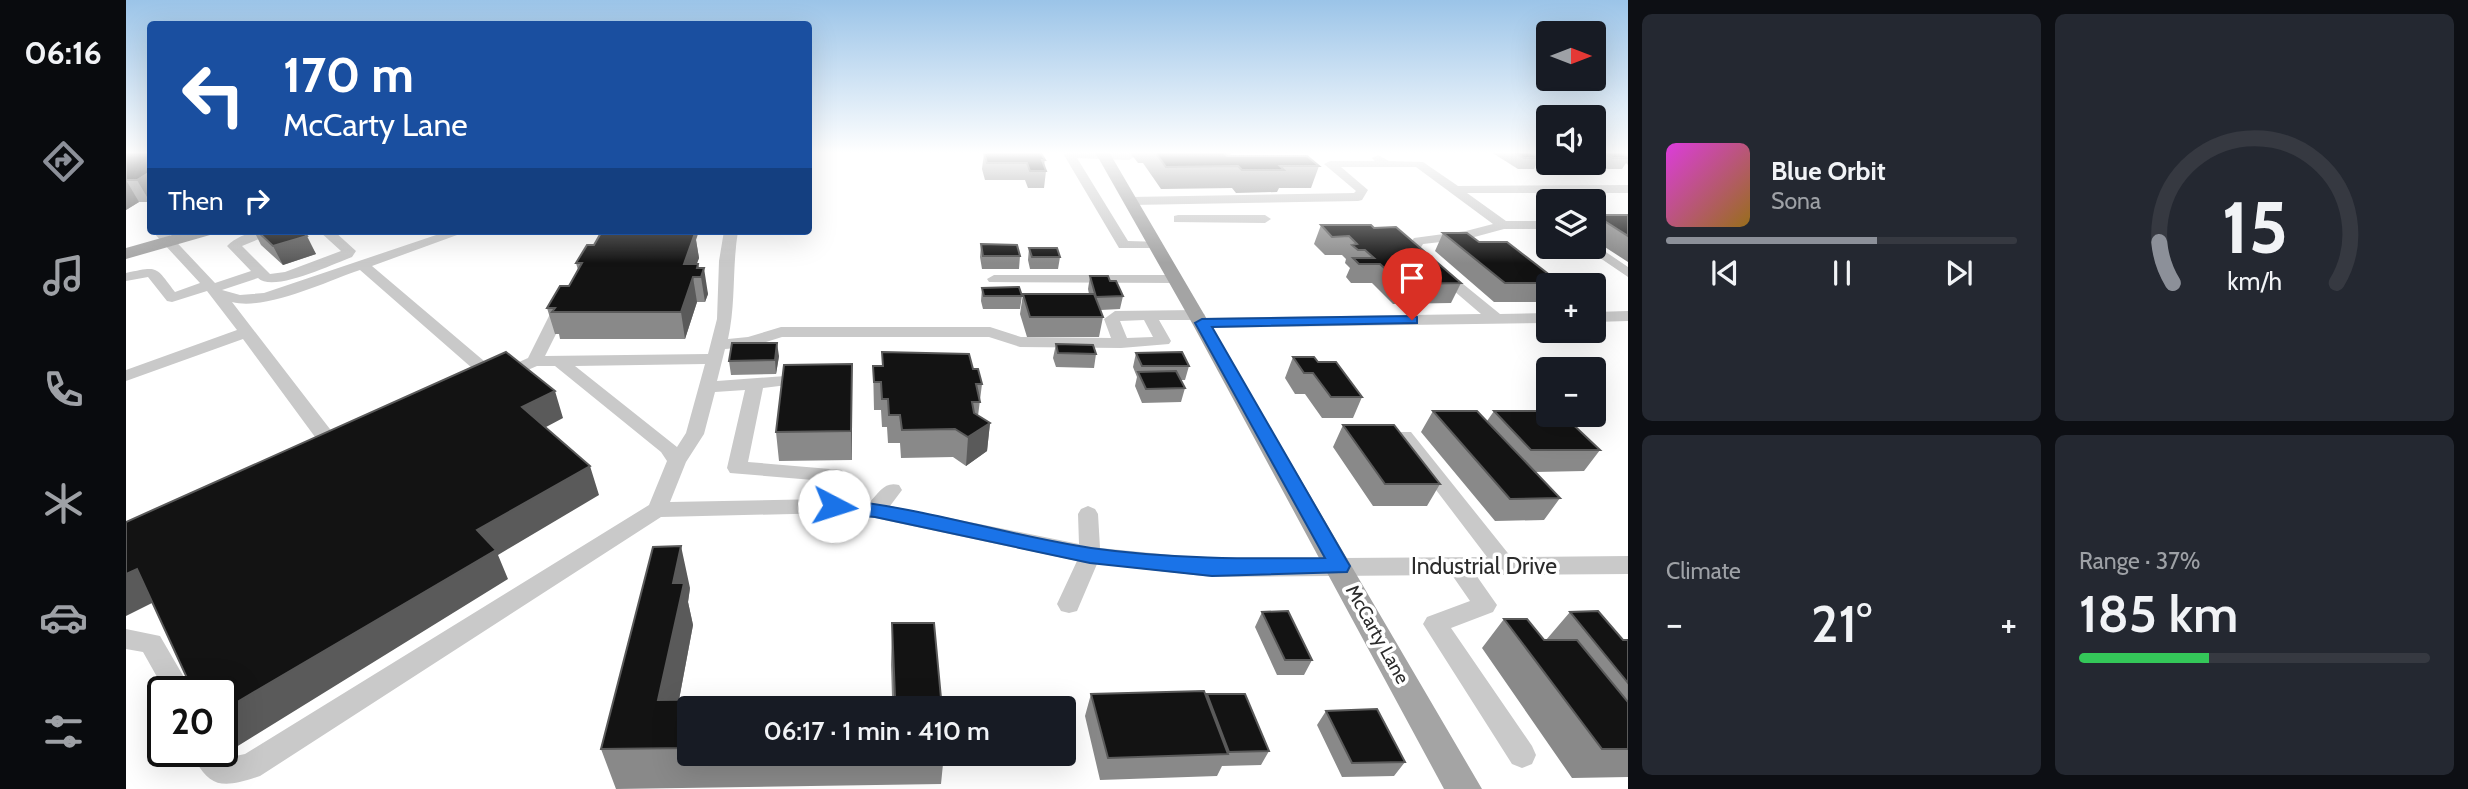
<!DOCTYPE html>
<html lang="en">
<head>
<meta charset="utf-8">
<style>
	body { margin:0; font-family:Cabin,sans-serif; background:#242831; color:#f1f3f6; height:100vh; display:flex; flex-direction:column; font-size:26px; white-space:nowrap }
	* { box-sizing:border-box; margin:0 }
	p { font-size:23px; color:#9ea1a6 }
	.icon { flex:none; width:38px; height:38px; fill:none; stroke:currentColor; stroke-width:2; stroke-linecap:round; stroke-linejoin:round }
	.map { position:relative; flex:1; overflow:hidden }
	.side { display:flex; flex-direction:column; gap:14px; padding:14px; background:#0d0f14; width:840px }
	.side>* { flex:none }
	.banner { position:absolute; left:21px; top:21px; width:665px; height:214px; border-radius:7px; box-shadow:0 7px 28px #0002; background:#1a4fa0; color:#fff; overflow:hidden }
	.needle { width:46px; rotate:90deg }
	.tools { position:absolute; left:1410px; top:21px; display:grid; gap:14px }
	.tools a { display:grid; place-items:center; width:70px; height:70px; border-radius:7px; background:#171b24; box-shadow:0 7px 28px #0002; font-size:35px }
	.speed { position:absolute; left:21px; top:676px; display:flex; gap:14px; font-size:35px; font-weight:700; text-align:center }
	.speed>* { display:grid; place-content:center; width:91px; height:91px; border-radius:50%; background:#171b24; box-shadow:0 7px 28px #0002; line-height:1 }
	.speed .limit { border:4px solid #111; border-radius:10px; background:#fff; color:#111 }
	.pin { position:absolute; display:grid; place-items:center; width:60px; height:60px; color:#fff; margin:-72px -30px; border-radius:50% 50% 50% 0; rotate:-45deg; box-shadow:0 0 7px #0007 }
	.pin .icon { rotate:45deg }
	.me { position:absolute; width:77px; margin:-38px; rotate:95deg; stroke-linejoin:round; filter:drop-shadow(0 0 5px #0008) }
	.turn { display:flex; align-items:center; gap:24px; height:147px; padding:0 21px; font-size:32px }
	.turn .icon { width:91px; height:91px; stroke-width:2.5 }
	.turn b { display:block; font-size:49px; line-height:60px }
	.then { display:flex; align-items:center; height:66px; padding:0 21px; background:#0003; gap:14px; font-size:26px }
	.big { font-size:52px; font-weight:600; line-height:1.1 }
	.side .card { flex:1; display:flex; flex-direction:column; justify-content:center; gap:10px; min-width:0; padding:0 24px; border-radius:10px; background:#242831 }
	.side .dial { align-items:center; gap:0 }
	.dial svg { height:182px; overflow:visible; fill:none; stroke:#363941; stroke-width:7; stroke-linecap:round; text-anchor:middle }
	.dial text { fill:#f1f3f6; stroke:none }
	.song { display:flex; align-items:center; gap:21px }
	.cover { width:84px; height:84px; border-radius:10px; background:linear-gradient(135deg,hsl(300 70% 55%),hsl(40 70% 35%)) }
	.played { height:7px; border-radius:4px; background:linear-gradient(90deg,#8c9099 60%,#363941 60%) }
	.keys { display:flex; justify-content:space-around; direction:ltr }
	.heat { display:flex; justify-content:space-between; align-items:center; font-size:38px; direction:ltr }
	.charge { height:10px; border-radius:5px; background:linear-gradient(90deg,#34c759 37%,#363941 0) }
	.side .tiles { flex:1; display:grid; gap:14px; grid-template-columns:repeat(2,1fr) }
	.trip { position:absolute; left:551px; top:696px; width:399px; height:70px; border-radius:7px; background:#171b24; box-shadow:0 7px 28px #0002; font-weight:600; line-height:70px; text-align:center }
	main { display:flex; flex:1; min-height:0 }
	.dock { display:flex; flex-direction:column; width:126px; justify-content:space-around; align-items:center; background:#090b0e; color:#9ea1a6 }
	.dock .icon { width:49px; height:49px }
	.dock .on { color:#8c9099 }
	.dock b { font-size:32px; color:#f1f3f6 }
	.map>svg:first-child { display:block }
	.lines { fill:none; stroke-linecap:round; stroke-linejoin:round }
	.minor { fill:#c9c9c9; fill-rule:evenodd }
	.major { fill:#a4a4a4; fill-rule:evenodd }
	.wall { fill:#898989 }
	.shaded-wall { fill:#5a5a5a }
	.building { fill:#131313; stroke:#5a5a5a; stroke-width:2 }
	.route { fill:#1a73e8; stroke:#114b97; stroke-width:2 }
	.labels { text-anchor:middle; stroke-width:7; stroke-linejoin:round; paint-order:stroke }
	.street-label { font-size:19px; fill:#2c2c2c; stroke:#fff }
	.near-street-label { font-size:23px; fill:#2c2c2c; stroke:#fff }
</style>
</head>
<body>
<main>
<nav class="dock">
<b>06:16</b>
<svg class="icon on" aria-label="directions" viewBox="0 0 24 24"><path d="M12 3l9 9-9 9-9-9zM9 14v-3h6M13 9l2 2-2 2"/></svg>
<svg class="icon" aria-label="music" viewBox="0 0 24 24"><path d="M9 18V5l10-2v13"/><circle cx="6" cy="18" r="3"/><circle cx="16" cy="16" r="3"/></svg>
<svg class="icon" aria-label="phone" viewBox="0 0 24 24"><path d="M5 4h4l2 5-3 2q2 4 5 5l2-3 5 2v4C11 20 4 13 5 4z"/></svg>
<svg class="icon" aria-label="climate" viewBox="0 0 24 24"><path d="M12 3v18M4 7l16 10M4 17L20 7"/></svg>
<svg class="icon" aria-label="car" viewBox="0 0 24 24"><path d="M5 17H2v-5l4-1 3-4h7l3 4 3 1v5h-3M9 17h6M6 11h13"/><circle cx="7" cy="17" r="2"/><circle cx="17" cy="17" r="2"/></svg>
<svg class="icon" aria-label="filters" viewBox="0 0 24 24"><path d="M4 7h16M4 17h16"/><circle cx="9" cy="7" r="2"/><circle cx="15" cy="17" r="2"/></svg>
</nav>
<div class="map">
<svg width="1502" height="789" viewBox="0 0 1502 789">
	<rect width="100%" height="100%" fill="#fff"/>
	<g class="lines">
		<!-- minor -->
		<path class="minor" d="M 980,152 L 1008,152 L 1008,157 L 1003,160 L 951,158 L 1002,241 L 1036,242 L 1036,248 L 993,248 L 938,155 L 941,152 Z
			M 1252,155 L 1263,161 L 1297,162 L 1332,186 L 1502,185 L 1502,193 L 1341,193 L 1380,221 L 1423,221 L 1423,229 L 1378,229 L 1341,239 L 1297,244 L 1294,249 L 1374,314 L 1423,313 L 1423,323 L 1076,328 L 1068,323 L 1071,320 L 1033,320 L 1045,341 L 1043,344 L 995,348 L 894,347 L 863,337 L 656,337 L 624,347 L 599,349 L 591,381 L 686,374 L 689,378 L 686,382 L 637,388 L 622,462 L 716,470 L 719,475 L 718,500 L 744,502 C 753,492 759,481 773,485 L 776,490 L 764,506 L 953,544 L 952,514 L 955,509 L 962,506 L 969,509 L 972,514 L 974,548 L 1086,559 L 1361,557 L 1269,436 L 1271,432 L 1285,432 L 1385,557 L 1502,556 L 1502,574 L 1350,575 L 1371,605 L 1367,612 L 1325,628 L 1406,746 L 1410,755 L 1406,764 L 1396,768 L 1386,764 L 1297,624 L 1301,617 L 1344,601 L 1326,575 L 1086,577 L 971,564 L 951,611 L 943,613 L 935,611 L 931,604 L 951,561 L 749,518 L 708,513 L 535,517 L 134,776 C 96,789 82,789 65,751 L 95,751 L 100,758 L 119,754 L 523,505 L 541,461 L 535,452 L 429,366 L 411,366 L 374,382 L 362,382 L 234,270 C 201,281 140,311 106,302 L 217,446 L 220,451 L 217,456 L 203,456 L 117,339 L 0,381 L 0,370 L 111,330 L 81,291 L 46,302 L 41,301 L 22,277 L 0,281 L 0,273 C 33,266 29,266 49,292 L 74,283 L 26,231 L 40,231 L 89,283 L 125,271 L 101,246 C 115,232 133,231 152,231 L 116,246 L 144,274 L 159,272 L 215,251 L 193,231 L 208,231 L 230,251 L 226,257 C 207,264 147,293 132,278 L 96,290 L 114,295 L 138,293 L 322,231 L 342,231 L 246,266 L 371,372 L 402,358 L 429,304 L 437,299 L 445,304 L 419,356 L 582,354 L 591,319 L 593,261 L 598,231 L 612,231 C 606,267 610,304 602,339 L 622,337 L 655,327 L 864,327 L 895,337 L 985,338 L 978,319 L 989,311 L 1071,310 L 1079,315 L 1076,318 L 1355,314 L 1279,249 L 1288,238 L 1340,231 L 1367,224 L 1290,167 L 1215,167 L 1242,190 L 1236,200 L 1232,201 L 1005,205 L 999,201 L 1005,197 L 1228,193 L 1230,191 L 1198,164 L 1204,161 L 1249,161 L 1246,158 ZM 1018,320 L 1027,337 L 1001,338 L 994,321 ZM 579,364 L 560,433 L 551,447 L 449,366 ZM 619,390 L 601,468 L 604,473 L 699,481 L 698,499 L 544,502 L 560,462 L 578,434 L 589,392 Z
			M 1052,215 L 1139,215 L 1145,219 L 1139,223 L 1048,222 L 1048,216 Z
			M 1468,244 L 1502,267 L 1502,277 L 1458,247 L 1468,247 Z
			M 868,275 L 1050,275 L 1057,279 L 1050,283 L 863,282 L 861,279 Z
			M 1502,311 L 1502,321 L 1468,322 L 1468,312 Z
			M 0,629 L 34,636 L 66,691 L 39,691 L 17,652 L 0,649 Z"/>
		<!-- major -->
		<path class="major" d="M 969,152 L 983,152 L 1356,789 L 1318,789 L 1066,323 Z
			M 60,231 L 86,231 L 84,235 L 0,259 L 0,248 Z"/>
	</g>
	<!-- wall -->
	<path class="wall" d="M 0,152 L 24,152 L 24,202 L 13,202 L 0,210 Z
		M 893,152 L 914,152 L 919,160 L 918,166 L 920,171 L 918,188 L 902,188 L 899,180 L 859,180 L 856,169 L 858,153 Z
		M 1007,152 L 1105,152 L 1104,156 L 1193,166 L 1185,188 L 1153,188 L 1151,192 L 1110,193 L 1106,188 L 1035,189 L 1017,163 L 1012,163 L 1006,155 Z
		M 1365,152 L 1423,152 L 1423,163 L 1468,163 L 1468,152 L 1502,152 L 1502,165 L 1500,163 L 1496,169 L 1481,169 L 1470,163 L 1467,169 L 1451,169 L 1440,163 L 1437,169 L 1421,169 L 1411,163 L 1408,169 L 1392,169 Z
		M 1469,215 L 1502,215 L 1502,262 L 1468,240 Z
		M 1195,225 L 1248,228 L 1335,283 L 1325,303 L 1267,304 L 1246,283 L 1225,283 L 1220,277 L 1224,268 L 1219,263 L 1220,259 L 1216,255 L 1199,255 L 1188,244 Z
		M 128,231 L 176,231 L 190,254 L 157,265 L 135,245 Z
		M 1317,233 L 1353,242 L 1434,283 L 1433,285 L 1423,285 L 1423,302 L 1368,302 L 1309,251 Z
		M 570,240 L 573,258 L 570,264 L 572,264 L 582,294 L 579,302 L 571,302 L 559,339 L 434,339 L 433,334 L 429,334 L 421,308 L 443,286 L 452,270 L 450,263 L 468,245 Z
		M 855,244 L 894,256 L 893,269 L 856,269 L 854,257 Z
		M 903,248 L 934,257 L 932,269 L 904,269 L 902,260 Z
		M 964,276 L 984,281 L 997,296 L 994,309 L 975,310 L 977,317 L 973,337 L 901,337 L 894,314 L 897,294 L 963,294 L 962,289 Z
		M 856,288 L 896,296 L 894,309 L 857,309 L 855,301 Z
		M 930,344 L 970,354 L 968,368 L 930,367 L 927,358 Z
		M 756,352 L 847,369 L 856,384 L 852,416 L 864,423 L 861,451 L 840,466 L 827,457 L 775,458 L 774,443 L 762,443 L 761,427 L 756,427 L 755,410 L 748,410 L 747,366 L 756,366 Z
		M 1010,353 L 1063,366 L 1059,380 L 1055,380 L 1059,388 L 1055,402 L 1016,403 L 1009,386 L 1011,377 L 1007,367 Z
		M 653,356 L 650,374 L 605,375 L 603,361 Z
		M 1167,357 L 1192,362 L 1236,397 L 1227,418 L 1196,418 L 1179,394 L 1169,394 L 1159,378 Z
		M 726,364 L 726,460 L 653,461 L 650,432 Z
		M 1307,411 L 1361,421 L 1368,411 L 1474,450 L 1458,471 L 1409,472 L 1434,498 L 1418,520 L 1369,521 L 1295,432 Z
		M 1217,425 L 1314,484 L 1301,506 L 1247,506 L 1207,447 Z
		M 564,588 L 562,602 L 567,625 L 553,700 L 766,697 L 765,665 L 766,623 L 816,709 L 564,709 L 564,754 L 818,754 L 815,784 L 490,789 L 475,749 Z
		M 1136,612 L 1186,660 L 1178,675 L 1151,675 L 1129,627 Z
		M 1444,612 L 1497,640 L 1502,640 L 1502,777 L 1446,778 L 1356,648 L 1378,619 L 1418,640 L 1420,640 Z
		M 965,694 L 1080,697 L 1081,694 L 1143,751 L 1135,765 L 1096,766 L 1091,776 L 974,780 L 959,716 Z
		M 1200,711 L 1279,762 L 1268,776 L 1216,777 L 1191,725 Z"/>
	<!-- shaded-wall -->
	<path class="shaded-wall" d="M 24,172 L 24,202 L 11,180 Z
		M 0,180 L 13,202 L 0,210 Z
		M 561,231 L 573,231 L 570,240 L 573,258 L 562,289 L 558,264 Z
		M 181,236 L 190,254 L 157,265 L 147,246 Z
		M 578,268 L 582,294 L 579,302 L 575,277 Z
		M 567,277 L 571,302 L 559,339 L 555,312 Z
		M 651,343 L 653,356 L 650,374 L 649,360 Z
		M 726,364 L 726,460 L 725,431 Z
		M 429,391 L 437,418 L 405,435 L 396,407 Z
		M 864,423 L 861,451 L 840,466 L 842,437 Z
		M 464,466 L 473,495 L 372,555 L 382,579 L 107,749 L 96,737 L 96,711 L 351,530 Z
		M 555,546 L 564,588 L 562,602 L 567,625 L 545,742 L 532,700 L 547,583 Z
		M 11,569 L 36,598 L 0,616 L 0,574 Z"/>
	<!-- building -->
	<path class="building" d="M 0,152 L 24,152 L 24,172 L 11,180 L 0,180 Z
		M 896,152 L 914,152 L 919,160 L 916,160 L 920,171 L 904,171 L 901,163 L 861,163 L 858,153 Z
		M 1029,152 L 1097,152 L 1101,156 L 1181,156 L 1193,166 L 1154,166 L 1158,170 L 1116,170 L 1112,166 L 1040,167 Z
		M 1388,152 L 1403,152 L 1413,158 L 1398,158 Z
		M 1476,152 L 1492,152 L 1502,158 L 1487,158 Z
		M 1469,215 L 1502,215 L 1502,236 Z
		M 1195,225 L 1245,225 L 1248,228 L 1270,227 L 1335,283 L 1276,284 L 1254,264 L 1233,264 L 1227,258 L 1248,258 L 1239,250 L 1232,250 L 1226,245 L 1231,244 L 1223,236 L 1206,237 Z
		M 131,231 L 176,231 L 181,236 L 147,246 Z
		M 476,231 L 561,231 L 560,233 L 569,233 L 558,264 L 572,264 L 571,268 L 578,268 L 575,277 L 567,277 L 555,312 L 426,312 L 429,308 L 421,308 L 434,286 L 443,286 L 456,263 L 450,263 L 461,245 L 468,245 Z
		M 1317,233 L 1341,233 L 1353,242 L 1381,242 L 1434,283 L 1379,283 Z
		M 855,244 L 891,245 L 894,256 L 857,256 Z
		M 903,248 L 931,248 L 934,257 L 906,257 Z
		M 964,276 L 982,276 L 984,281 L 990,281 L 997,296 L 970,297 Z
		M 893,287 L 896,296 L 858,296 L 856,288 Z
		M 897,294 L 968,294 L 977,317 L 904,317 Z
		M 606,343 L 651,343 L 649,360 L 603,361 Z
		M 930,344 L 967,345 L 970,354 L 932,353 Z
		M 380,352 L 429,391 L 396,407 L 464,466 L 351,530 L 370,550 L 96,711 L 96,691 L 67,691 L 11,569 L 0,574 L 0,522 Z
		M 756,352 L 843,354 L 847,369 L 852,369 L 856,384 L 850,384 L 854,402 L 846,402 L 848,413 L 864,423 L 842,437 L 829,429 L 776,430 L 774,415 L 763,415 L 762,399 L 756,399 L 755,382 L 748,382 L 747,366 L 757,366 Z
		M 1056,352 L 1063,366 L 1016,366 L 1010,353 Z
		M 1167,357 L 1188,357 L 1192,362 L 1210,362 L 1236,397 L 1205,397 L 1187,373 L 1178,373 Z
		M 726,364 L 725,431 L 650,432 L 658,365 Z
		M 1050,371 L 1059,388 L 1020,389 L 1012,372 Z
		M 1307,411 L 1351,411 L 1434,498 L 1384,499 Z
		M 1368,411 L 1423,411 L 1423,415 L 1437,415 L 1474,450 L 1405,450 Z
		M 1217,425 L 1268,425 L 1314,484 L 1259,484 Z
		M 555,546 L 547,583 L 558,583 L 532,700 L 769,697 L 766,623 L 808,623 L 816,709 L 564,709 L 564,748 L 475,749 L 527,547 Z
		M 1162,611 L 1186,660 L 1159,660 L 1136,612 Z
		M 1472,611 L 1497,640 L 1502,640 L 1502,683 L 1444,612 Z
		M 1378,619 L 1401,619 L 1418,640 L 1451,640 L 1502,702 L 1502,749 L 1476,749 Z
		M 1078,691 L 1102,754 L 982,758 L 965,694 Z
		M 1081,694 L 1119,694 L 1143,751 L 1103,752 Z
		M 1251,709 L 1279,762 L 1226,763 L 1200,711 Z"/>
	<!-- sky -->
	<linearGradient id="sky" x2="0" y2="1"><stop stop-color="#9bc4e8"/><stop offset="0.58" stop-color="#fff"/><stop offset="1" stop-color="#fff" stop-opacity="0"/></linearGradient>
	<rect width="1502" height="263" fill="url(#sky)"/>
	<!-- route -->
	<path class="route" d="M 1286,316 L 1291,317 L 1291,323 L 1086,327 L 1221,561 L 1224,566 L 1221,572 L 1086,576 L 964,563 L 749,517 L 708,513 L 699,506 L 708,499 C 795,507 879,535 965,548 C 1043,559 1120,559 1199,558 L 1069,323 L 1076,319 Z"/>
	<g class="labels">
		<!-- street labels -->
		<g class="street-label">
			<text transform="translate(1252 634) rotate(61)" y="7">McCarty Lane</text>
		</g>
		<!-- near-street labels -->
		<g class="near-street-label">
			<text x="1358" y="574">Industrial Drive</text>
		</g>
	</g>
</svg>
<div class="tools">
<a><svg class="needle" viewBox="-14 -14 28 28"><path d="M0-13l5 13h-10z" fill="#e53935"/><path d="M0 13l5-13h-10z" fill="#9ea1a6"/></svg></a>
<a><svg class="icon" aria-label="sound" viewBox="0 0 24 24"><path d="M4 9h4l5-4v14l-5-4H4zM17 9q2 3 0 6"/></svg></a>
<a><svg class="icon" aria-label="layers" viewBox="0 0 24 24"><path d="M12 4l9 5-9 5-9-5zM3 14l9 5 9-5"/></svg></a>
<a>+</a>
<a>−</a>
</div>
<div class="speed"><div class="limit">20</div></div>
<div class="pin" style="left:1286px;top:320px;background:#d93025"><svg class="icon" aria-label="arrive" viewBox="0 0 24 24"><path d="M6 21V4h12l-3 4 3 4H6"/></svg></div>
<svg class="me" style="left:708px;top:506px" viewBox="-20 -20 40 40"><circle r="19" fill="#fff"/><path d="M0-13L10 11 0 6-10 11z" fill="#1a73e8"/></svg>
<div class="trip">06:17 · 1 min · 410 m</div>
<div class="banner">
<div class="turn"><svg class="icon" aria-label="left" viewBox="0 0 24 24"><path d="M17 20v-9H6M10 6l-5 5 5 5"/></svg><div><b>170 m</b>McCarty Lane</div></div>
<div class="then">Then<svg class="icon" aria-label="right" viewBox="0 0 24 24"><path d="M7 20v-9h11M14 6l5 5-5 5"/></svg></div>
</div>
</div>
<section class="side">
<div class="tiles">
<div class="card">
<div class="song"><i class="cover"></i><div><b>Blue Orbit</b><p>Sona</p></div></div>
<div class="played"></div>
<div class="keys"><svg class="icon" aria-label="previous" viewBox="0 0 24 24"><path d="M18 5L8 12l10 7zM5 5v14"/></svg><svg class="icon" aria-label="pause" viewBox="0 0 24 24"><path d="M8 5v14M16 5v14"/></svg><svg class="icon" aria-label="next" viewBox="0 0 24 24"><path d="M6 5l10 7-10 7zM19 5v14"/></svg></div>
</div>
<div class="card dial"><svg viewBox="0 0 100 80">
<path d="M14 69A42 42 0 1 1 86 69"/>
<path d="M14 69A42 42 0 0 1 8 51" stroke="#8c9099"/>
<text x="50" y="56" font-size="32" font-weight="700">15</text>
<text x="50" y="72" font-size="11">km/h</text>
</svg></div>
<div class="card"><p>Climate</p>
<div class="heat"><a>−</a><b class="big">21°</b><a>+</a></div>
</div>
<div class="card"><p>Range · 37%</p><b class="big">185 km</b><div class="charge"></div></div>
</div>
</section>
</main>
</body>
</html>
